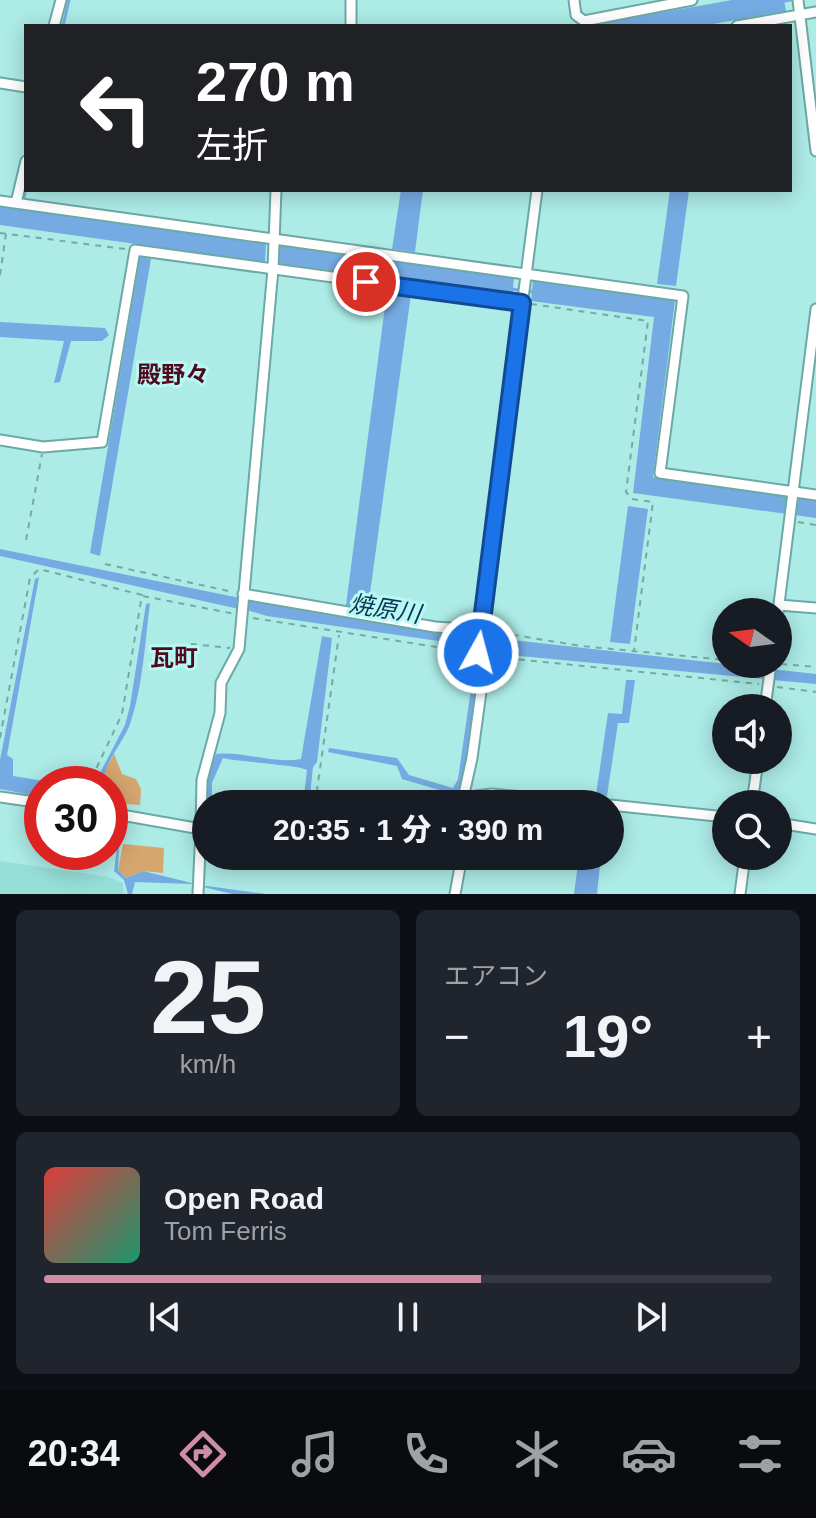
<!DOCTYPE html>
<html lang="ja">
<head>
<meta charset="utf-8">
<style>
	body { margin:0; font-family:Helvetica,"Noto Sans JP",sans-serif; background:#20242c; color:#f1f3f6; height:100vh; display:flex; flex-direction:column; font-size:30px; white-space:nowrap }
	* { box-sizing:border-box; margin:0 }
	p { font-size:26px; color:#9ea1a6 }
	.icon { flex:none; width:44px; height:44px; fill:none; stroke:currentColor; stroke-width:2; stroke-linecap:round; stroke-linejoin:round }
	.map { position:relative; height:894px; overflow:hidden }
	.panel { display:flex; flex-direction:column; gap:16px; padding:16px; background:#0d0f14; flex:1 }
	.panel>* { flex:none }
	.banner { position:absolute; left:24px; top:24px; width:768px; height:168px; border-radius:0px; box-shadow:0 4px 20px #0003; background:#202124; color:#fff; overflow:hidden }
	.needle { width:52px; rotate:284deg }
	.buttons { position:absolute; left:712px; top:598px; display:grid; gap:16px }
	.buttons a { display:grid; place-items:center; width:80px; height:80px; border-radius:50%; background:#171b24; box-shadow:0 4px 20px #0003; font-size:40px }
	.speed { position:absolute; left:24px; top:766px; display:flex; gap:16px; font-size:40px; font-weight:700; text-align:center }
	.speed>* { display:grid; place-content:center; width:104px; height:104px; border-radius:50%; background:#171b24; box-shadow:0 4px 20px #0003; line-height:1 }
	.speed .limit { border:12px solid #d22; background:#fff; color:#111 }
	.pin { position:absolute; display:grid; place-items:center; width:68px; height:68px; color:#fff; margin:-34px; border:4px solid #fff; border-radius:50%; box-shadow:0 2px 8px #0007 }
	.me { position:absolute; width:88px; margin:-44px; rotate:7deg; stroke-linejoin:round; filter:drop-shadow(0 0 6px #0008) }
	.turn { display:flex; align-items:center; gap:28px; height:168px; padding:0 40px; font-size:36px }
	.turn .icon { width:104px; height:104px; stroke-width:2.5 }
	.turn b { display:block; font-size:56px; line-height:68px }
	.big { font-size:60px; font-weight:800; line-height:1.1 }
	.panel .card { flex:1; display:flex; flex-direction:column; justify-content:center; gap:12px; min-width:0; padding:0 28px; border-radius:12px; background:#20242c }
	.panel .dial { align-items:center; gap:0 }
	.dial b { font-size:104px; line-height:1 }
	.song { display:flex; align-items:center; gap:24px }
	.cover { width:96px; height:96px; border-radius:12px; background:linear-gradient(135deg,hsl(0 70% 55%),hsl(160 70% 35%)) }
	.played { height:8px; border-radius:4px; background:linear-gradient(90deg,#cf8ca5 60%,#363941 60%) }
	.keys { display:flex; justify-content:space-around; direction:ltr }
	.heat { display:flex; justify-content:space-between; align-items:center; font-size:44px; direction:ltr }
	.panel .tiles { flex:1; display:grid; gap:16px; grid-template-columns:1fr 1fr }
	.card:last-child { grid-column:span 2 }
	.trip { position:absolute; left:192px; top:790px; width:432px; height:80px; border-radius:40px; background:#171b24; box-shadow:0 4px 20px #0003; font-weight:800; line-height:80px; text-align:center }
	.menu { display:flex; height:128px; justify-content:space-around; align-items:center; background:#090b0e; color:#9ea1a6 }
	.menu .icon { width:56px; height:56px }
	.menu .active { color:#cf8ca5 }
	.menu b { font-size:36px; color:#f1f3f6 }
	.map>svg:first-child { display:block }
	.built { fill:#96dfd9 }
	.green { fill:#d6a66f }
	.water { fill:#75abe2 }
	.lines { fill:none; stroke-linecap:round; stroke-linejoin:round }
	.stream { stroke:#75abe2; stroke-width:3 }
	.minor-casing { stroke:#6ca9a5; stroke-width:13 }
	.path { stroke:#76a9a5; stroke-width:2; stroke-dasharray:6 6; stroke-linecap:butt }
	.minor { stroke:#fff; stroke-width:9 }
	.route-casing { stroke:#114b97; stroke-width:20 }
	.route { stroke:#1a73e8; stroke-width:14 }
	.labels { text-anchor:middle; stroke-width:6; stroke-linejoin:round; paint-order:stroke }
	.neighbourhood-label { font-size:24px; font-weight:bold; fill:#500a1f; stroke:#b9f9f3 }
	.water-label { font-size:24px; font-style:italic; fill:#0b3457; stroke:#b9f9f3 }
</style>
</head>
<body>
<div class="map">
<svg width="816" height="894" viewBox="0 0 816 894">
	<rect width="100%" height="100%" fill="#acebe6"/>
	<!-- built -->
	<path class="built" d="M 0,861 L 109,877 L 123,883 L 123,894 L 0,894 Z"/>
	<!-- green -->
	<path class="green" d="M 114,754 L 122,774 L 136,779 L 141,789 L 140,805 L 110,803 L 110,784 L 103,784 L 103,774 Z
		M 123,844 L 164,848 L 163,873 L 143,871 L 126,878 L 118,870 Z"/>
	<!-- water -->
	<path class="water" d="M 732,0 L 784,0 L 786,11 L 702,26 L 586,26 Z
		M 401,190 L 423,190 L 415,252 L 392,249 Z
		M 670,190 L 689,190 L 676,286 L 657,284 Z
		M 0,207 L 266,243 L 265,262 L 0,225 Z
		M 280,245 L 514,278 L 512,298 L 279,265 Z
		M 140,257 L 151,259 L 100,556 L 90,553 Z
		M 533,280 L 675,300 L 653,477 L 816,501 L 816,518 L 633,493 L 654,317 L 531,301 Z
		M 387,291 L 411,294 L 368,608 L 346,605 Z
		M 0,322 L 105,328 L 109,335 L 102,341 L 71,341 L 60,382 L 54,383 L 64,341 L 0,337 Z
		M 628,506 L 648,509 L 630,644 L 610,642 Z
		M 0,549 L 240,598 L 239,609 L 0,556 Z
		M 39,577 L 7,755 L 13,759 L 13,776 L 62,784 L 42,784 L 42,797 L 0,789 L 0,760 L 35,579 Z
		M 247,600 L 367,621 L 474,635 L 473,646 L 267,616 L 247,610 Z
		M 150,603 C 145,642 143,684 131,721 C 124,743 104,761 103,784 L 99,784 L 100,773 L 125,725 L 130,706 L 146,604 Z
		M 322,636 L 332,638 L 317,762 L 313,767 L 309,804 L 303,804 L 307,770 C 300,765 239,762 223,758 L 212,783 L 212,802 L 206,804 L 205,786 L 216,754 C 244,751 272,764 301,759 Z
		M 485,637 L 816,674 L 816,684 L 520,656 L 483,647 Z
		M 475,661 L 480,662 L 463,781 L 451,804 L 433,804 L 439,790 L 402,779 L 397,766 L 328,752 L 329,748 L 397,758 L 409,775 L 453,788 L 458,779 Z
		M 626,680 L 635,680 L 629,723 L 618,723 L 607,796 L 596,795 L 608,713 L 622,714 Z
		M 120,826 L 118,870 L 126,878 L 143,871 L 200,885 L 266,894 L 232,894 L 191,884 L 135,882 L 132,894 L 128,894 L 124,880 L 114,871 Z
		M 579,856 L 601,856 L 597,894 L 574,894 Z"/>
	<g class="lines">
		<!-- stream -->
		<path class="stream" d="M 784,1 L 791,0
			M 63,26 L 69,0
			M 22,210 L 26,187
			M 145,258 L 147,245
			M 511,289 L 535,292"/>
		<!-- minor casing -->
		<g class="minor-casing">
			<path id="minor" d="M 574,0 L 576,15 L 584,21 L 692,0
				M 798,0 L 816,151
				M 54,26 L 61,0
				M 351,26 L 351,0
				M 737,26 L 816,12
				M 0,83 L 26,87
				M 0,201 L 683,296 L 660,473 L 816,495
				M 16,203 L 26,161
				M 0,440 L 43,447 L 102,442 L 135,250 L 522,303
				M 243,594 L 435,627 L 481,630
				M 779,605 L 816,608
				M 778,612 L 816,309
				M 765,708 L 771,664
				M 0,797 L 42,803
				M 457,804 L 476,796 L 492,794 L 596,804
				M 468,804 L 464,794 L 472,758 L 486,655 L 478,653 L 478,647 L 537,190
				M 752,804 L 758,760
				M 610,805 L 726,817
				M 110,813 L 201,829 L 202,780 L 220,713 L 221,683 L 239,649 L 273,269 L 276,190
				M 778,823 L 816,829
				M 397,856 L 401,856
				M 198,894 L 201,829 L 205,829
				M 455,894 L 462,856
				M 740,894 L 745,856"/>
		</g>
		<!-- path -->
		<path class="path" d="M 0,233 L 125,249
			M 0,275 L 6,234
			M 531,304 L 648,321 L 626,492 L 632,499 L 653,502 L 634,651
			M 798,522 L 816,525
			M 26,540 L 42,454
			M 105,564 L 233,592
			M 143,596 L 235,614
			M 253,618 L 468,652
			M 489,631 L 581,646 L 726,660
			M 191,644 L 230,648
			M 495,657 L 759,684
			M 781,664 L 816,667
			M 777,687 L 816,692
			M 0,738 L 30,578 L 39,569 L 142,595 L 122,714 L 96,769 L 94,784
			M 315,804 L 339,635"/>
		<!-- minor -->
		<use href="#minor" class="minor"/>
	</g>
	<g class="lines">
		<!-- route casing -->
		<g class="route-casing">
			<path id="route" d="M 366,282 L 522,303 L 478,653"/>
		</g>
		<!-- route -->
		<use href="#route" class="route"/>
	</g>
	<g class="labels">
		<!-- neighbourhood labels -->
		<g class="neighbourhood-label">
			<text x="173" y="383">殿野々</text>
			<text x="174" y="666">瓦町</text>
		</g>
		<!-- water labels -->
		<g class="water-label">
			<text transform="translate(385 609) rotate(9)" y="8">焼原川</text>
		</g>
	</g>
</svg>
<div class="buttons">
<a><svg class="needle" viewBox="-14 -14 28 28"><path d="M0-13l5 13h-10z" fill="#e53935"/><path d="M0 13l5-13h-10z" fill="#9ea1a6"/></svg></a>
<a><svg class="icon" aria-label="sound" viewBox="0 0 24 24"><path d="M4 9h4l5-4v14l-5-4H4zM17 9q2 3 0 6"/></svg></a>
<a><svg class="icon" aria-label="search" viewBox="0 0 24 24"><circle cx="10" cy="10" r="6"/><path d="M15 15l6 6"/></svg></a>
</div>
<div class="speed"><div class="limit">30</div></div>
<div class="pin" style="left:366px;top:282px;background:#d93025"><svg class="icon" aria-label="arrive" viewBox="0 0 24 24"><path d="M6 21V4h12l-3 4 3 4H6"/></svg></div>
<svg class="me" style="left:478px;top:653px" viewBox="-20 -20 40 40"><circle r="17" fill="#1a73e8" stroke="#fff" stroke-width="3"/><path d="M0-11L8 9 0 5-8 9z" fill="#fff"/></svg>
<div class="trip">20:35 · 1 分 · 390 m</div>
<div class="banner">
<div class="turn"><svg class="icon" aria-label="left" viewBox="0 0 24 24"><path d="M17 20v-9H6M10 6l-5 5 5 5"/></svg><div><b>270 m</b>左折</div></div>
</div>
</div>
<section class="panel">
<div class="tiles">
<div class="card dial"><b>25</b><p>km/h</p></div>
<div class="card"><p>エアコン</p>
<div class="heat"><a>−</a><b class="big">19°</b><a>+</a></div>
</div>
<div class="card">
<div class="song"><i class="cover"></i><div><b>Open Road</b><p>Tom Ferris</p></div></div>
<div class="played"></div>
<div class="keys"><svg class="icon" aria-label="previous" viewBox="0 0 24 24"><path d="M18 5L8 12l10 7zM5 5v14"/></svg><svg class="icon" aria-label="pause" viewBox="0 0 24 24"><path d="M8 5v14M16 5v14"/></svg><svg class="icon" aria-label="next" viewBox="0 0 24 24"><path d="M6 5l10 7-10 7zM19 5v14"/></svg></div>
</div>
</div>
</section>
<nav class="menu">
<b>20:34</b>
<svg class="icon active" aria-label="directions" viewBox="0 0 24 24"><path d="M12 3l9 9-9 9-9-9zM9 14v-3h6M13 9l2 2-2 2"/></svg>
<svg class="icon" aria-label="music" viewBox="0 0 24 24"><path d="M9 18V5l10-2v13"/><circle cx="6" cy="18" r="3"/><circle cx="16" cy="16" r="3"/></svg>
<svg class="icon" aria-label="phone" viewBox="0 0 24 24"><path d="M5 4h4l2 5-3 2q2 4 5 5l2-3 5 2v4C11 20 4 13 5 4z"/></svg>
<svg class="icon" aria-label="climate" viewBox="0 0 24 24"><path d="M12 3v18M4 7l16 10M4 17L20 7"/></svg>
<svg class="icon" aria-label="car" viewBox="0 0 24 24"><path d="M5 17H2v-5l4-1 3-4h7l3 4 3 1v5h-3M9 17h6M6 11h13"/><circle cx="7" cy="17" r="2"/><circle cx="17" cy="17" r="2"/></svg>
<svg class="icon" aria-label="filters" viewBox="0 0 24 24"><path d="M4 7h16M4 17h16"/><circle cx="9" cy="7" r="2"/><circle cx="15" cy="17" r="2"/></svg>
</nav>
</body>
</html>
